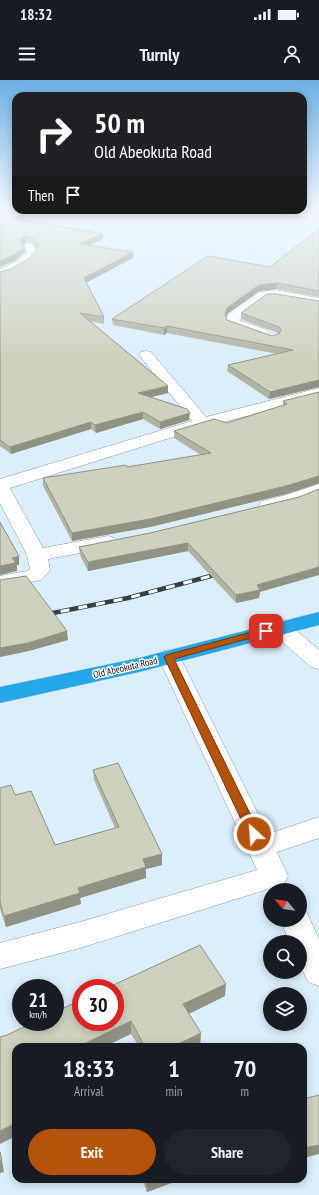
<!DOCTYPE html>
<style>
:root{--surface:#171b24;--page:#20242c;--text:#f1f3f6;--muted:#9ea1a6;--accent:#b45309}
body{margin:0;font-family:"PT Sans Narrow",sans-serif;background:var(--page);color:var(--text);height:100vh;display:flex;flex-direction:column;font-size:15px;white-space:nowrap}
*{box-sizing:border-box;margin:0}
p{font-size:13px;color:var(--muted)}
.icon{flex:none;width:22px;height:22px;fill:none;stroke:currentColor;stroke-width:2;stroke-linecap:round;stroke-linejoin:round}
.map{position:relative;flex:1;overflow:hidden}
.panel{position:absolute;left:12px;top:963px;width:295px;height:140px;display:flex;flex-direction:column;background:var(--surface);border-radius:12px;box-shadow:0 2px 10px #0003}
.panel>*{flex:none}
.hud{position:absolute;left:12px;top:12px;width:295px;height:122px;border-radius:12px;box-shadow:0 2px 10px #0003;background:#202124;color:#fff;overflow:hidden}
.needle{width:26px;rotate:298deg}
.buttons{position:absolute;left:263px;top:803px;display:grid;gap:8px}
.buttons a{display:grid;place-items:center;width:44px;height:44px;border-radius:50%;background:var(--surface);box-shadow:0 2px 10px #0003;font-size:20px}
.speed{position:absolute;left:12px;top:899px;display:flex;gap:8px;font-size:20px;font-weight:700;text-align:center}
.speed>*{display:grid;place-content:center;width:52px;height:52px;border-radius:50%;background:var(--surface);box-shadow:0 2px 10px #0003;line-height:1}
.speed small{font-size:10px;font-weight:400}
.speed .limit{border:6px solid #d22;background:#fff;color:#111}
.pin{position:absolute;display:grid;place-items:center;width:34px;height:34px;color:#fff;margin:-17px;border-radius:8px;box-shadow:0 2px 6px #0006}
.me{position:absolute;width:44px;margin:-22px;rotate:334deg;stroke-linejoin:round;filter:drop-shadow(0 0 3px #0008)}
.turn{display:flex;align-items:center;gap:14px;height:84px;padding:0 16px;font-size:18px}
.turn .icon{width:52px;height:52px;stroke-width:2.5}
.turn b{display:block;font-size:28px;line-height:34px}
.then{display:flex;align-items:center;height:38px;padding:0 16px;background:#0003;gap:8px;font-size:15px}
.eta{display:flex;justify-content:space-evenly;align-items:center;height:68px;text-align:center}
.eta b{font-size:24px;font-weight:600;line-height:28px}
.cta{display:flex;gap:8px;margin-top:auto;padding:8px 16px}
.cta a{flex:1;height:46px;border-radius:24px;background:var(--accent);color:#fff;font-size:16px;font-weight:600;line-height:46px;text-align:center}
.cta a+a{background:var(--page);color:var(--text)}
.status{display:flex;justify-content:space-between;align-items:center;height:28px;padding:0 20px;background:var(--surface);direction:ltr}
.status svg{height:11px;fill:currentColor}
header{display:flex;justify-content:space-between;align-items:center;height:52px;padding:0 16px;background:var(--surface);font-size:18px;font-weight:600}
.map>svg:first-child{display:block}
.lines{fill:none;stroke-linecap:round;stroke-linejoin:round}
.minor-casing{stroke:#8799a5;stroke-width:1}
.highway-casing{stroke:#ced0d1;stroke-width:1}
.minor{fill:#fff;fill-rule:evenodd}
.highway{fill:#24a7e8;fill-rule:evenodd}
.rail-casing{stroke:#363f46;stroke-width:4.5}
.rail{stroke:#fff;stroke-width:3;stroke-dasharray:9;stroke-linecap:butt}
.wall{fill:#b0b4a3}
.shaded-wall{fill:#909284}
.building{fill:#cdd1bd;stroke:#909284}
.route{fill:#b45309;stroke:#753606}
.labels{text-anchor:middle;stroke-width:3;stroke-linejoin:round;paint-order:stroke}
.street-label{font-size:10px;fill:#0c1217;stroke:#fff}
</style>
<div class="status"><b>18:32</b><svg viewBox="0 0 49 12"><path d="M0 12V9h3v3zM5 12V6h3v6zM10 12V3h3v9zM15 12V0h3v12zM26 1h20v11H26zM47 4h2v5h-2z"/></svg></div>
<header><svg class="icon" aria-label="menu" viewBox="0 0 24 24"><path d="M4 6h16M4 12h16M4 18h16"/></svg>Turnly<svg class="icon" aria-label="person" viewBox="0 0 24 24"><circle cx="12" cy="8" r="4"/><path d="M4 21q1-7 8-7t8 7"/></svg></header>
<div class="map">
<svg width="319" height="1115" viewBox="0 0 319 1115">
<rect width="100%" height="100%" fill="#daeefb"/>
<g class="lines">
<!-- minor casing -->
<g class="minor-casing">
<path id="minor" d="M283,130L319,134V140L283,134L281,132Z
M27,163L31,164L38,171C32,184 13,194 0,197V189L15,182L27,173V172L22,166Z
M276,210L319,218V226L276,218H266L239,240L267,250L269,253L267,256L262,257L227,245L226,242L228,234L259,212Z
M146,271L151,272L206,337L319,308V317L208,346L10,408L43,468L108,456L115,458L118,462L115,466L108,468L48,479L50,490L41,500L0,508V496L27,491L30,489L27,475L0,423V399L192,341L139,275L141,272Z
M319,404V415C304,421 277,433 262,429L259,425L262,421L286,415Z
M280,541L288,543L319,570V589L311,587L272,553L269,548L272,543Z
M169,570L177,572L180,577L268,754L319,737V758L277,772L288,796L284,804L80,868L0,889V863L80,842L257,790L158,577L161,572Z
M300,829L306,831L319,859V906L308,902L300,885V862H290L280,840H300Z"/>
</g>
<!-- highway casing -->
<g class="highway-casing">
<path id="highway" d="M319,532V545L139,592L0,623V607L139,578Z"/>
</g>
<!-- minor -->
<use href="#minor" class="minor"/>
<!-- highway -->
<use href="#highway" class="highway"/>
<!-- rail casing -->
<g class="rail-casing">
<path id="rail" d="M43,535L128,518L222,493"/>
</g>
<!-- rail -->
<use href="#rail" class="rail"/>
</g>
<!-- wall -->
<path class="wall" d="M0,128L23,134V140L103,159L88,166L133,172V178L86,202L104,237V244L89,241L168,306V313L151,317L189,340L160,349L143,339L96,353L91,349L11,374L0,366V192L11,189L27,180L36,171L37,169L32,163L26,162L23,164L25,167V172L14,181L0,187Z
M303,128H319V132L287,130H303Z
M319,149V217L276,209L259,211L227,234L226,237L227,240L272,256L279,254L278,253L241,239V233L319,221V307L269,319L227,291L228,285L277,274L167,253L164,255L113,245L112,239L270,187Z
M319,312V403L286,414L150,447L72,461L43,406V398L127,387L201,375L174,358V351L227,343L283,325V321Z
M299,417L260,512L259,518L236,523L188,471L88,491L80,475L79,467L150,453Z
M93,690L162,785L146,789V798L80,818L81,824L6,847L0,829V708L15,715L55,765L115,748L94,700Z
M225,916L189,934L201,953L200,965L196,967H139L131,954L16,967L0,957Z
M142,1099H182L147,1112Z"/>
<!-- shaded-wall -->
<path class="shaded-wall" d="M23,134V140L13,138Z
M103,154V159L79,170V164Z
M26,156V162L21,166L20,160Z
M25,167V172L14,181L0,187V181Z
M133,172V178L84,204V198Z
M277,203L276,209L259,211L227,234L225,242V235L227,228L259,205Z
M167,246V253L164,255V248Z
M319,300V307L269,319L270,312Z
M168,306V313L138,320V313Z
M143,332V339L96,353L95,345Z
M190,333L189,340L160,349V342Z
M91,342V349L11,374L10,367Z
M319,396V403L286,414L150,447L72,461V453Z
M188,463V471L88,491V482Z
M19,476V485H17V491L0,495V486L12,478Z
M319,487V495L260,512L259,518L236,523V515L257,505Z
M67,551L68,560L29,571L0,577V568Z
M162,774V785L146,789V798L80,818L81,824L6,847L4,836L78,808L143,779Z
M226,904L225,916L182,937L183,924Z
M131,941V954L104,967H81L80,966Z
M201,953L200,965L196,967H172Z
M16,1043V1056L0,1064V1051Z
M319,1065V1074L303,1078V1068Z
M2,1080L4,1092L0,1093V1081Z
M156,1099H182L147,1112L146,1102Z"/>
<!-- building -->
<path class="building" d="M0,128H15L16,130H17L23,134L13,138L103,154L79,164L133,172L84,198L104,237L80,233L168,306L138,313L187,329L190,333L160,342L143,332L95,345L91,342L10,367L0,360V192L11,189L27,180L36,171L39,165L32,158L26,156L20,160L25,167L14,175L0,181Z
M319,149V211L277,203L259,205L227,228L225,235L227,240L272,256L279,254L281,250L279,247L241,233L267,214H276L319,221V300L270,312L228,285L293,270L167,246L164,248L112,239L208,176L270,187Z
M319,312V396L286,406L150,439L72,453L43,398L126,385L127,387L211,373L174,351L214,339L227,343L287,324L283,321Z
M319,409V487L257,505L260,510L236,515L188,463L88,482L79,467L150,453L299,417Z
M0,442L19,476L12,478L16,483L0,486Z
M26,496L67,551L28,563L0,568V500Z
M118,683L162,774L143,779L146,787L78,808L80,813L4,836L0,822V708L11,705L15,715L31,711L55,765L119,747L93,690Z
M200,865L226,904L183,924L201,953L172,967H145L131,941L80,966L81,967H16V1043L0,1051V957L7,955L34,942H55V932L81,920V942H115V908H107Z
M319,1015V1065L303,1068V1019Z
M0,1072L2,1080L0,1081Z
M145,1099H156L146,1102Z"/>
<!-- sky -->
<linearGradient id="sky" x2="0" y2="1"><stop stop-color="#6db0e4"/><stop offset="0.45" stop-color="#eef7fd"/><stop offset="1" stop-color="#eef7fd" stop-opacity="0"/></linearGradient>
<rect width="319" height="284" fill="url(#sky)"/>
<!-- route -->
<path class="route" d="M263,549H266L271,551L269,553L174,579L260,754L258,757L254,758L250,757L248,754L164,577L166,575Z"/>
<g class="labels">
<!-- street labels -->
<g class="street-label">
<text transform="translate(125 587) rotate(-13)" y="4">Old Abeokuta Road</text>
</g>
</g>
</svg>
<div class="buttons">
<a><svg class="needle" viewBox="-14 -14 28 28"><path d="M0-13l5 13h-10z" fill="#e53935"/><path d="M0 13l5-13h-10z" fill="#9ea1a6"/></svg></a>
<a><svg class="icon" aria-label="search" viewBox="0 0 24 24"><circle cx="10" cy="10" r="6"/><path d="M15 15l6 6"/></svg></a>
<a><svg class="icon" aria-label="layers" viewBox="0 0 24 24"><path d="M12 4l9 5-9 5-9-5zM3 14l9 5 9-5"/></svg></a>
</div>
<div class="speed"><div>21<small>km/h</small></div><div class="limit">30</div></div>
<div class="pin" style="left:266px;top:551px;background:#d93025"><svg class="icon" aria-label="arrive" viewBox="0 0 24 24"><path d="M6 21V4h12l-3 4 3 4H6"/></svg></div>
<svg class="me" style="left:254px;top:754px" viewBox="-20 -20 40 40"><circle r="17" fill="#b45309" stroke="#fff" stroke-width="3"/><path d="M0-11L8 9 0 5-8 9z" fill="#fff"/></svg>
<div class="hud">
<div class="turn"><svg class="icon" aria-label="right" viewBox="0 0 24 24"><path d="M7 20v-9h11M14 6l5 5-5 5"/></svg><div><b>50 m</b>Old Abeokuta Road</div></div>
<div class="then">Then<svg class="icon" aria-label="arrive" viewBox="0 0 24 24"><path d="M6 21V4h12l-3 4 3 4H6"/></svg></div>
</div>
<section class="panel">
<div class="eta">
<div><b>18:33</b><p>Arrival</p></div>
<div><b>1</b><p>min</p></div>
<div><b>70</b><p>m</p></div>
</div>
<div class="cta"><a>Exit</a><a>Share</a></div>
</section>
</div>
